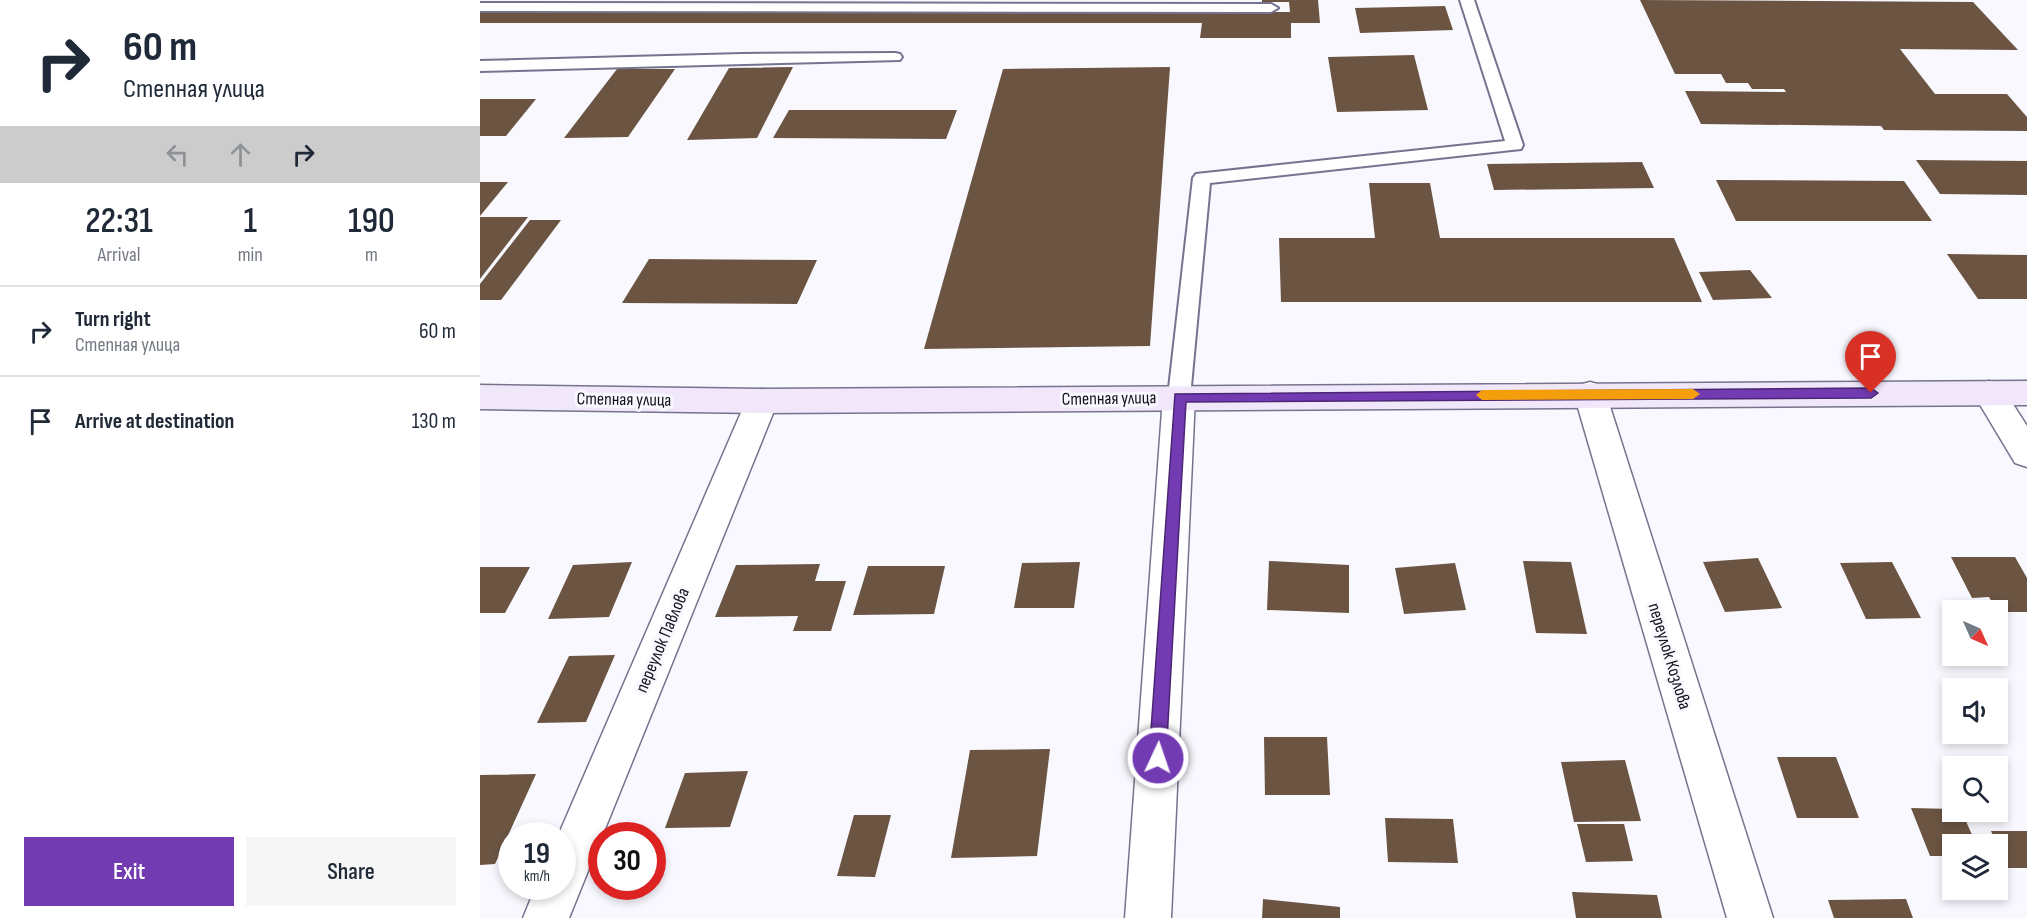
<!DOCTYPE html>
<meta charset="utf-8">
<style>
:root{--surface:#fff;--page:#f6f6f7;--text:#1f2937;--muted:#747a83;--line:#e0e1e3;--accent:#733bb2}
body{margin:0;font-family:"Sofia Sans Condensed",sans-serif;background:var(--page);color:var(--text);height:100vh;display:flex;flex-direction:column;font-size:22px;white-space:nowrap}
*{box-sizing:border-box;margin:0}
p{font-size:20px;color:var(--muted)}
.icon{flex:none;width:33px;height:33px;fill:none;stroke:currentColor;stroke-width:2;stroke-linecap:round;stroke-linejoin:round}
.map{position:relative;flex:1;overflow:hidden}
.details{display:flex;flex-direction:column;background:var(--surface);width:480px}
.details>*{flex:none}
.top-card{background:#fff;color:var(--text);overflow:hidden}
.needle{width:39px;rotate:135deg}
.controls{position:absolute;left:1462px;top:600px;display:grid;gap:12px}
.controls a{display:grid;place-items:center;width:66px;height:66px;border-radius:0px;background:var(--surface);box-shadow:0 3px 9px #0003;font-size:30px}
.speed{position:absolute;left:18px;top:822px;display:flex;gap:12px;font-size:30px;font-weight:700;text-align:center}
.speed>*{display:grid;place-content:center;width:78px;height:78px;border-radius:50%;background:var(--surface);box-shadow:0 3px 9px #0003;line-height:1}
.speed small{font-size:15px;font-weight:400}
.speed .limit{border:9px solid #d22;background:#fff;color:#111}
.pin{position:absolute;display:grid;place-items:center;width:51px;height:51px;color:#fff;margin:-62px -26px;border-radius:50% 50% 50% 0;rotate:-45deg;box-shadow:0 0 6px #0007}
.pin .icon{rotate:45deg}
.me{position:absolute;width:66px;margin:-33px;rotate:3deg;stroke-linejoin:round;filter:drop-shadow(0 0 4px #0008)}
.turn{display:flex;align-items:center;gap:21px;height:126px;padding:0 24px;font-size:27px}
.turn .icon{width:78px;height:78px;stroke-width:2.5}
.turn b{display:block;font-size:42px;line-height:51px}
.lanes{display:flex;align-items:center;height:57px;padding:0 24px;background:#0003;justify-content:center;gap:30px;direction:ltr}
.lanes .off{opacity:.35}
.eta{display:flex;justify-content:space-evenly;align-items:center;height:102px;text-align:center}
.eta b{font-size:36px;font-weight:600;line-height:42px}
.primary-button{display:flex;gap:12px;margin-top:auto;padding:12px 24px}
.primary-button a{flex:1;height:69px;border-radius:0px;background:var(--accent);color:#fff;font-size:24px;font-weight:600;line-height:69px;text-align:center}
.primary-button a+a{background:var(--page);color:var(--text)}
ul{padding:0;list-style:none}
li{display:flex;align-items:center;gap:18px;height:90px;padding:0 24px;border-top:2px solid var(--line)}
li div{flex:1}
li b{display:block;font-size:22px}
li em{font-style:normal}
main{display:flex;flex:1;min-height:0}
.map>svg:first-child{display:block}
.building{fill:#6b5442}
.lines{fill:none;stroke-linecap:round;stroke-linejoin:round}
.lane-casing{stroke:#76738e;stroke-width:4}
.street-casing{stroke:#76738e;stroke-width:3}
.secondary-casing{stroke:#76738e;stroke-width:3}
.lane{fill:#fff;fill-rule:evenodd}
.street{fill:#fff;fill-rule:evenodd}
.secondary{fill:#f1e7fa;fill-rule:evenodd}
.route{fill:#733bb2;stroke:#4b2674;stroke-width:1.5}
.slow{fill:#f59e0b}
.labels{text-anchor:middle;stroke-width:6;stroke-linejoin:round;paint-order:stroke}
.street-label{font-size:18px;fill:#14121c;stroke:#f8f8fe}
</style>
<main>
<section class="details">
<div class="top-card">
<div class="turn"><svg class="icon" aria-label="right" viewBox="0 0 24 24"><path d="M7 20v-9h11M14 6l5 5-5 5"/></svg><div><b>60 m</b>Степная улица</div></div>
<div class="lanes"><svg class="icon off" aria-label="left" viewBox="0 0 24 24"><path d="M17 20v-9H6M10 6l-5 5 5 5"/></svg><svg class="icon off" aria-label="ahead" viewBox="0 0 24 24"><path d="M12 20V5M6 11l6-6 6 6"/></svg><svg class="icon" aria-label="right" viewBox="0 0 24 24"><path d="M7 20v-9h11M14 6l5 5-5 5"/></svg></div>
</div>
<div class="eta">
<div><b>22:31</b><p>Arrival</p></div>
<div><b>1</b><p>min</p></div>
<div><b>190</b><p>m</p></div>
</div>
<ul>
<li><svg class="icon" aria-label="right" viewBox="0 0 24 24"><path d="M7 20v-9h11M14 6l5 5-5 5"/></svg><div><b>Turn right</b><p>Степная улица</p></div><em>60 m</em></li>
<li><svg class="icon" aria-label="arrive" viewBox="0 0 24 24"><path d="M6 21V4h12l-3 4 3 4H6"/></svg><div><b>Arrive at destination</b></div><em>130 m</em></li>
</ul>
<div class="primary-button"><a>Exit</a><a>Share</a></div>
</section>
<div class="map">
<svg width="1547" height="918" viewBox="0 0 1547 918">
<rect width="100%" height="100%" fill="#f8f8fe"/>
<!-- building -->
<path class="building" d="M782,0H838L840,23H811V38H720L722,23H0V11L810,12L809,2H782Z
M1160,0L1493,2L1538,50L1420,49L1455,94H1527L1547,117V131L1404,130L1401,126L1221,124L1205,91L1306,92L1304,89H1272L1268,83H1246L1241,74H1195Z
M965,6L973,30L880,33L875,8Z
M934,55L948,110L857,112L848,57Z
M313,67L277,138L207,140L249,68Z
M690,67L670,346L444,349L523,69Z
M137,69H195L148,137L84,138Z
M0,99H56L26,136H0Z
M309,110H477L466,139L293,138Z
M1436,160L1547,161V195L1460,194Z
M1162,162L1174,188L1014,190L1007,164Z
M1236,180L1424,181L1452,221H1256Z
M0,182H28L0,216Z
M889,183H950L960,238H1194L1222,302H801L799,238H895Z
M0,217H48L0,279Z
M50,220H81L21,300H0V284Z
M1467,254L1547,255V299H1498Z
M169,259L337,260L317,304L142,303Z
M1270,270L1292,298L1233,300L1219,272Z
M1471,557H1535L1547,578V612H1518L1509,597L1492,598Z
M1278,558L1302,608L1245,612L1223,562Z
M789,561L869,565V613L787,610Z
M1043,561L1091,562L1107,634L1056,633Z
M152,562L129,617L68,619L93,565Z
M600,562L594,608H534L542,563Z
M1412,562L1441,618L1386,619L1360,563Z
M975,563L986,610L924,614L915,568Z
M340,564L335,581H366L351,631H313L318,616L235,617L256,565Z
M388,566H465L454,614L373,615Z
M0,567H50L25,613H0Z
M135,655L106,722L57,723L89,656Z
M784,737H847L850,795H785Z
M570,749L557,856L471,858L490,750Z
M1297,757H1356L1379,818H1317Z
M1145,760L1161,821L1094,822L1081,762Z
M268,771L250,827L185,828L205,773Z
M56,774L15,864L0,865V775Z
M1431,808L1473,809V812H1482L1496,844H1473V856H1450Z
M374,815H411L395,877L357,876Z
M905,818L973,819L978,863L908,862Z
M1097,824H1144L1153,861L1106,862Z
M1511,831H1547V868H1528Z
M1092,892L1177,895L1182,918H1096Z
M783,899L860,907V918H782Z
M1426,899L1433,918H1354L1348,900Z"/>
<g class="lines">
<!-- lane casing -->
<g class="lane-casing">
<path id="lane" d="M980,0H994L1043,145L1041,149L730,183L710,397L707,403L699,405L691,403L688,397L713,178L716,174L1025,141Z
M0,3L791,4L798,8L791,12L0,11Z
M415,53L420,54L422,57L420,60L0,71V61L262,54Z"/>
</g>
<!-- street casing -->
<g class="street-casing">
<path id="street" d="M1509,381L1520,384L1547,426V467L1535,463L1493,393L1498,384Z
M1110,382L1121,385L1126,394L1293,918H1247L1094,394L1099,385Z
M699,385L710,388L715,397L691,918H645L683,397L688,388Z
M282,389L293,392L298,401L89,918H43L56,886H82V836H78L266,401L271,392Z"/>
</g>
<!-- secondary casing -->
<g class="secondary-casing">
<path id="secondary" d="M1547,381V405L282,413L0,409V385L282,389Z"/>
</g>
<!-- lane -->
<use href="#lane" class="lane"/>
<!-- street -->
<use href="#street" class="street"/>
<!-- secondary -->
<use href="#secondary" class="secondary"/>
</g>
<!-- route -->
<path class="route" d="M1391,388L1398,393L1391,398L706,402L686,758L684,764L678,766L672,764L669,758L695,394Z"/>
<!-- slow -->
<path class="slow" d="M1213,389L1220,394L1213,399L1002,400L996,395L1002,390Z"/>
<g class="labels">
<!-- street labels -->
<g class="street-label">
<text transform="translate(629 398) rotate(-1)" y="6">Степная улица</text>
<text transform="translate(144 399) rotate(1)" y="6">Степная улица</text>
<text transform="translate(182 640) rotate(-67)" y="6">переулок Павлова</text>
<text transform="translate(1190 656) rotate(73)" y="6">переулок Козлова</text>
</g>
</g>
</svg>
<div class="controls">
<a><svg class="needle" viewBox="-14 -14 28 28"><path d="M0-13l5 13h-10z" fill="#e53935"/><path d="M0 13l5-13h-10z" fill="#747a83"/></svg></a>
<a><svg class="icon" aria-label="sound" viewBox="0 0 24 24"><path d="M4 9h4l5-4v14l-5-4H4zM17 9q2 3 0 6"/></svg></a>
<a><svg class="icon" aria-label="search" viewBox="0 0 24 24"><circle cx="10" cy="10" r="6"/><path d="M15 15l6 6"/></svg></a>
<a><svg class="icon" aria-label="layers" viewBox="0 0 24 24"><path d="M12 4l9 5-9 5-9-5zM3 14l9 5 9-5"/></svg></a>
</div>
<div class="speed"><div>19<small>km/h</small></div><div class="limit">30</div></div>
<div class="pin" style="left:1391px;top:393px;background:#d93025"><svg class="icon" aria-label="arrive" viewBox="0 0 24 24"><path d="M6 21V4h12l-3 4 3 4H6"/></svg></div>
<svg class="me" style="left:678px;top:758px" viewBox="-20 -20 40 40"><circle r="17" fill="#733bb2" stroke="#fff" stroke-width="3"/><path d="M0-11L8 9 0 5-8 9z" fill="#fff"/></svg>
</div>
</main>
